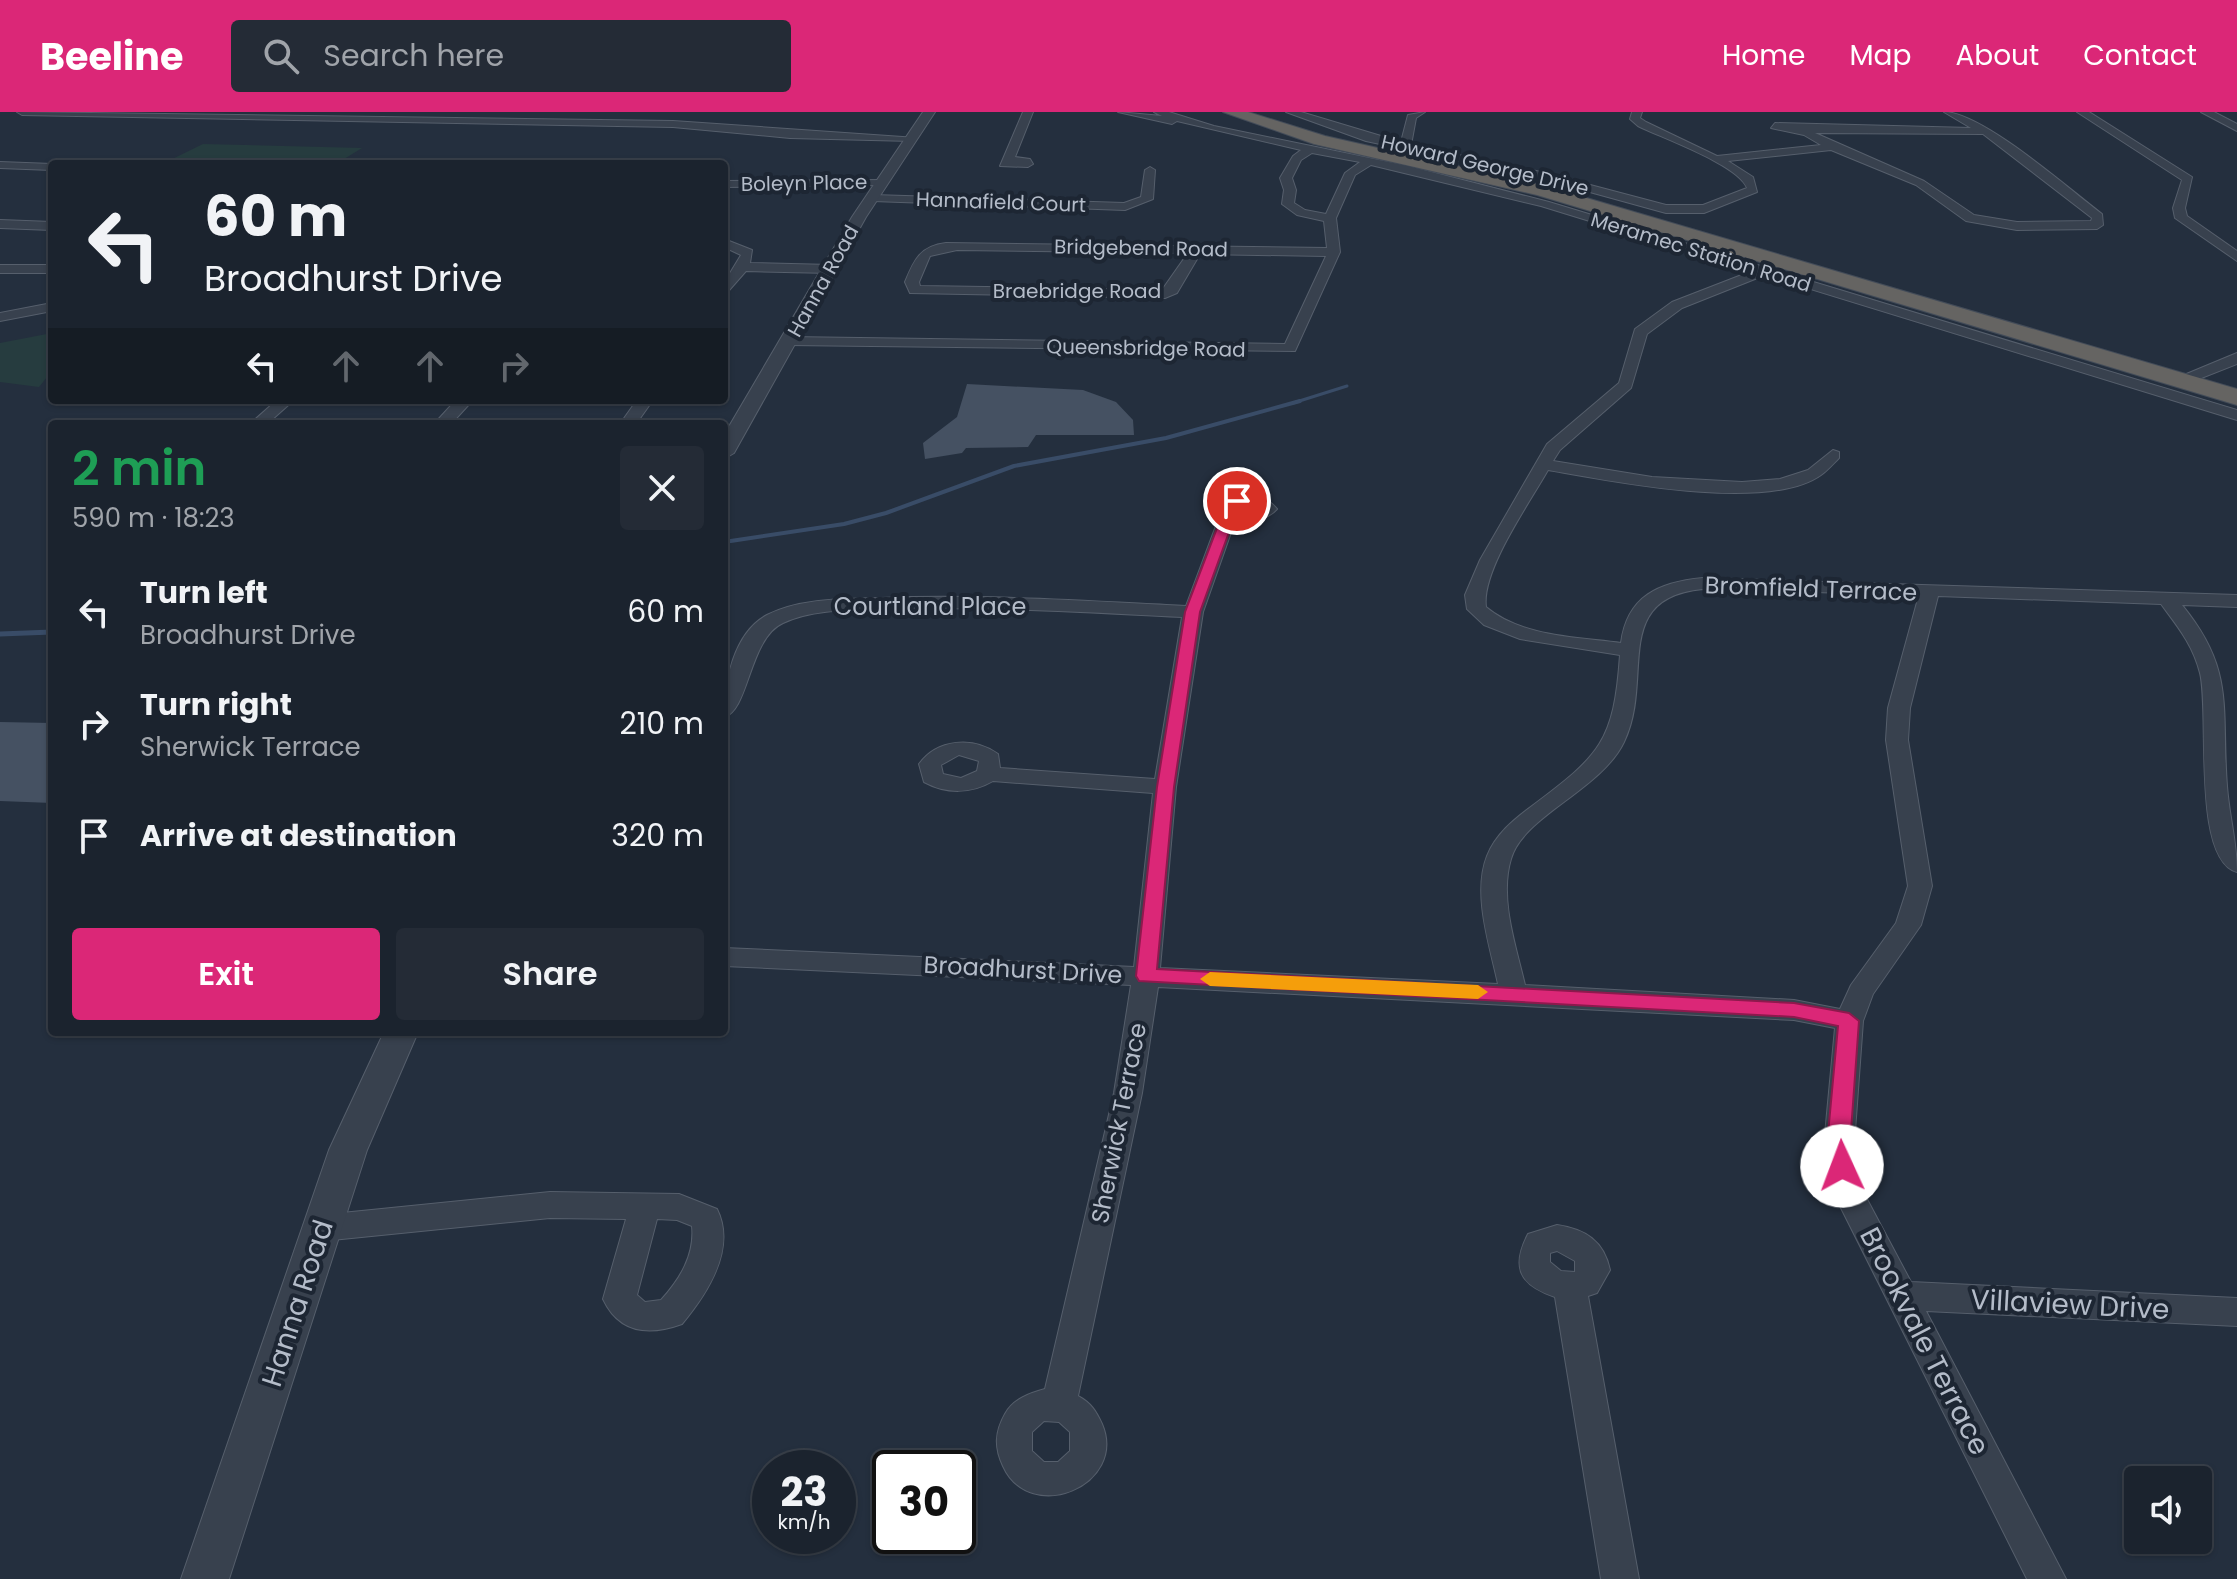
<!DOCTYPE html>
<meta charset="utf-8">
<style>
:root{--surface:#1b232e;--page:#242b36;--text:#f1f3f6;--muted:#a0a4aa;--line:#39404a;--accent:#db2777}
body{margin:0;font-family:Poppins,sans-serif;background:var(--page);color:var(--text);height:100vh;display:flex;flex-direction:column;font-size:30px;white-space:nowrap}
*{box-sizing:border-box;margin:0}
p{font-size:26px;color:var(--muted)}
.icon{flex:none;width:44px;height:44px;fill:none;stroke:currentColor;stroke-width:2;stroke-linecap:round;stroke-linejoin:round}
.map{position:relative;flex:1;overflow:hidden}
.panel{position:absolute;left:48px;top:308px;width:680px;height:616px;display:flex;flex-direction:column;background:var(--surface);border-radius:8px;box-shadow:0 2px 6px #0004,0 0 0 2px var(--line)}
.panel>*{flex:none}
.hud{position:absolute;left:48px;top:48px;width:680px;height:244px;border-radius:8px;box-shadow:0 2px 6px #0004,0 0 0 2px var(--line);background:#1b232e;color:var(--text);overflow:hidden}
.tools{position:absolute;left:2124px;top:1354px;display:grid;gap:16px}
.tools a{display:grid;place-items:center;width:88px;height:88px;border-radius:8px;background:var(--surface);box-shadow:0 2px 6px #0004,0 0 0 2px var(--line);font-size:40px}
.speed{position:absolute;left:752px;top:1338px;display:flex;gap:16px;font-size:40px;font-weight:700;text-align:center}
.speed>*{display:grid;place-content:center;width:104px;height:104px;border-radius:50%;background:var(--surface);box-shadow:0 2px 6px #0004,0 0 0 2px var(--line);line-height:1}
.speed small{font-size:20px;font-weight:400}
.speed .limit{border:4px solid #111;border-radius:12px;background:#fff;color:#111}
.pin{position:absolute;display:grid;place-items:center;width:68px;height:68px;color:#fff;margin:-34px;border:4px solid #fff;border-radius:50%;box-shadow:0 2px 8px #0007}
.me{position:absolute;width:88px;margin:-44px;rotate:358deg;stroke-linejoin:round;filter:drop-shadow(0 0 6px #0008)}
.turn{display:flex;align-items:center;gap:28px;height:168px;padding:0 24px;font-size:36px}
.turn .icon{width:104px;height:104px;stroke-width:2.5}
.turn b{display:block;font-size:56px;line-height:68px}
.lanes{display:flex;align-items:center;height:76px;padding:0 24px;background:#0003;justify-content:center;gap:40px;direction:ltr}
.lanes .off{opacity:.35}
.round{display:grid;place-items:center;flex:none;width:84px;height:84px;border-radius:8px;background:var(--page)}
.overview{display:flex;align-items:center;justify-content:space-between;height:136px;padding:0 24px}
h1{font-size:48px;font-weight:600;line-height:60px;color:#1e9e55}
.button{display:flex;gap:16px;margin-top:auto;padding:16px 24px}
.button a{flex:1;height:92px;border-radius:8px;background:var(--accent);color:#fff;font-size:32px;font-weight:600;line-height:92px;text-align:center}
.button a+a{background:var(--page);color:var(--text)}
ul{padding:0;list-style:none}
li{display:flex;align-items:center;gap:24px;height:112px;padding:0 24px}
li div{flex:1}
li b{display:block;font-size:30px}
li em{font-style:normal}
header{display:flex;align-items:center;gap:48px;box-sizing:border-box;height:112px;padding:0 40px;background:var(--accent);color:#fff}
header strong{font-size:38px}
nav{display:flex;gap:44px;margin-inline-start:auto;font-size:28px}
.search{width:560px;height:72px;background:var(--page);display:flex;align-items:center;gap:20px;box-sizing:border-box;padding:0 28px;border-radius:8px;color:var(--muted);font-size:30px}
.map>svg:first-child{display:block}
.green{fill:#263c3f}
.lines{fill:none;stroke-linecap:round;stroke-linejoin:round}
.stream-far2{stroke:#394c67;stroke-width:3}
.stream-far1{stroke:#394c67;stroke-width:4}
.stream{stroke:#394c67;stroke-width:5}
.building{fill:#455162}
.minor-casing{stroke:#565f6c;stroke-width:2}
.tertiary-casing{stroke:#565f6c;stroke-width:2}
.trunk-casing{stroke:#434c59;stroke-width:2}
.minor{fill:#38414e;fill-rule:evenodd}
.tertiary{fill:#38414e;fill-rule:evenodd}
.trunk{fill:#656462;fill-rule:evenodd}
.route{fill:#db2777;stroke:#8e194d;stroke-width:2}
.slow{fill:#f59e0b}
.labels{text-anchor:middle;stroke-width:8;stroke-linejoin:round;paint-order:stroke}
.far-street-label{font-size:20px;fill:#b4bcc9;stroke:#1d2633}
.street-label{font-size:24px;fill:#b4bcc9;stroke:#1d2633}
.near-street-label{font-size:28px;fill:#b4bcc9;stroke:#1d2633}
</style>
<header>
<strong>Beeline</strong>
<div class="search"><svg class="icon" aria-label="search" viewBox="0 0 24 24"><circle cx="10" cy="10" r="6"/><path d="M15 15l6 6"/></svg>Search here</div>
<nav><a>Home</a><a>Map</a><a>About</a><a>Contact</a></nav>
</header>
<div class="map">
<svg width="2237" height="1467" viewBox="0 0 2237 1467">
<rect width="100%" height="100%" fill="#242f3e"/>
<!-- green -->
<path class="green" d="M203,32L362,36L336,52H162Z
M52,221V259L39,275L0,270V231Z"/>
<g class="lines">
<!-- stream-far2 -->
<path class="stream-far2" d="M1293,291L1347,274"/>
<!-- stream-far1 -->
<path class="stream-far1" d="M724,430L844,412L886,401L1014,354L1166,326L1300,289"/>
<!-- stream -->
<path class="stream" d="M0,522L52,520"/>
</g>
<!-- building -->
<path class="building" d="M967,272L1083,278L1116,290L1133,308L1134,323H1036L1028,335L966,336L962,341L925,347L923,331L957,305Z
M0,610L52,611V691L0,689Z"/>
<g class="lines">
<!-- minor casing -->
<g class="minor-casing">
<path id="minor" d="M17,0L673,9L917,26L912,29L790,26L673,15L22,3Z
M1023,0H1033L1015,45L1030,47L1033,52L1028,55L1000,54Z
M1118,0L1162,4L1154,0H1169L1214,14L1408,54L1549,90L2237,298V308L1765,163L1682,196L1647,222L1631,276L1560,338L1553,349L1652,365L1742,370L1780,367L1808,358L1833,338L1839,340V346C1833,352 1827,359 1821,363C1768,401 1611,369 1548,358C1530,390 1481,459 1486,495C1522,525 1577,525 1621,531C1627,484 1659,470 1703,466L2237,483V495L2182,493C2236,559 2221,596 2227,674C2229,703 2237,730 2237,760C2191,747 2210,600 2200,561C2193,533 2178,515 2161,492L1938,484L1910,596L1908,628L1932,774L1921,813L1873,882L1863,909L1854,1033L1860,1074L1911,1170L2237,1186V1214L1926,1199L2066,1467H2027L1830,1074L1824,1033L1835,916L1794,908L1158,875L1142,981L1078,1284C1091,1291 1096,1299 1102,1312C1128,1373 1030,1414 1003,1354C994,1335 995,1320 1005,1302C1013,1287 1030,1281 1045,1277L1114,981L1131,873L724,854V836L1134,855L1153,681L993,669C971,682 946,682 924,670L919,652C937,627 973,624 998,642L1000,656L1155,667L1182,505C1083,500 984,494 885,497C852,498 813,497 783,511C749,526 749,599 724,605C724,572 733,521 767,503C800,486 845,487 881,486C982,482 1084,489 1186,494L1217,411L1225,401V389C1244,381 1263,380 1277,397C1267,408 1253,410 1240,406L1234,412L1203,500L1176,675L1160,856L1498,872C1490,834 1472,782 1487,744C1495,723 1514,707 1532,694C1600,643 1614,630 1620,543L1520,527L1484,513L1467,497L1465,483L1480,448L1547,332L1619,271L1635,217L1672,190L1752,159L1541,94L1371,53L1355,63L1336,106L1340,140L1295,239L789,233L782,229L789,225L1285,232L1326,144L1200,142L1177,181L1165,186L910,181L905,170C914,148 920,134 946,131L1327,136L1324,109L1297,103L1282,92L1284,78L1280,66L1293,44L1301,38L1177,9L1172,12ZM1312,41L1360,50L1345,61L1326,102L1305,98L1294,91L1296,78L1292,66L1301,48ZM957,138L1188,141L1162,178L920,174L919,170L930,144ZM1245,393L1256,395L1257,396H1240ZM1703,477L1919,483L1888,596L1886,628L1908,774L1896,811L1851,873L1840,897L1794,888L1525,873C1516,834 1499,786 1511,747C1523,704 1601,678 1624,630C1655,567 1609,486 1703,477ZM959,643L979,649L977,659L961,666L943,662L941,653ZM1044,1309L1059,1310L1070,1320V1339L1058,1350H1044L1032,1339V1320Z
M1286,0H1301L1401,30L1408,3L1425,0L1416,6L1411,33L1541,60L1666,93H1703L1747,76C1739,53 1662,26 1638,14L1630,7L1632,0H1642L1640,6L1646,10L1717,44L1821,33L1804,23L1771,16L1775,11L1971,16L1944,0C1982,0 2069,77 2102,102L2103,113L2097,117L2017,118L1966,109L1916,73L1831,38L1728,49L1753,65L1757,80L1704,101H1666L1539,66L1366,29ZM1815,21L1983,22L2092,106L2091,109L2017,110L1974,103L1924,69Z
M2077,0H2089L2192,65L2185,96L2187,104L2237,139V149L2175,106L2173,96L2182,68Z
M2201,0H2214L2237,12V19Z
M0,50L52,52H53L52,58L0,56Z
M1150,55L1155,58L1153,87L1125,98L873,89L867,86L873,83L1124,91L1141,85L1145,58Z
M887,68L883,73L724,75V69Z
M0,108L52,110V118L0,116Z
M724,127L752,138L750,151L831,153L837,157L831,161L746,159L724,184V171L741,143L724,135Z
M0,153H52V161H0Z
M52,191V199L0,209V201Z
M277,288H294L267,312H250Z
M456,288H473L451,312H434Z
M637,288H653L636,312H620Z
M550,1080L679,1082L717,1097C737,1137 707,1182 682,1212C649,1224 619,1221 603,1187L626,1107L550,1106L322,1129L311,1125L306,1116L311,1107L322,1103ZM657,1107L677,1108L692,1114C695,1143 680,1167 661,1188L645,1190L637,1183Z
M1557,1113C1585,1117 1604,1129 1610,1158L1597,1181L1588,1184L1639,1467H1601L1555,1185C1519,1173 1511,1155 1528,1122ZM1557,1139L1575,1149V1160L1561,1159L1550,1150V1141Z"/>
</g>
<!-- tertiary casing -->
<g class="tertiary-casing">
<path id="tertiary" d="M923,0H935L866,105L734,341L724,347V323L852,105Z
M2237,241V252L2181,274L2172,268Z
M384,920H418L367,1038L229,1467H181L329,1038Z"/>
</g>
<!-- trunk casing -->
<g class="trunk-casing">
<path id="trunk" d="M1223,0H1248L1325,24L1549,75L2237,277V293L1537,83L1314,32Z"/>
</g>
<!-- minor -->
<use href="#minor" class="minor"/>
<!-- tertiary -->
<use href="#tertiary" class="tertiary"/>
<!-- trunk -->
<use href="#trunk" class="trunk"/>
</g>
<!-- route -->
<path class="route" d="M1237,385L1244,389L1238,394L1242,401L1232,412L1200,500L1174,675L1157,857L1794,891L1849,901L1859,909L1850,1033L1853,1054L1850,1060H1834L1827,1033L1838,914L1794,905L1139,869L1136,864L1157,675L1185,500L1219,411L1228,401L1224,393Z"/>
<!-- slow -->
<path class="slow" d="M1210,860L1478,873L1488,880L1478,887L1210,874L1200,867Z"/>
<g class="labels">
<!-- far-street labels -->
<g class="far-street-label">
<text transform="translate(1485 53) rotate(13)" y="7">Howard George Drive</text>
<text transform="translate(804 71) rotate(-1)" y="7">Boleyn Place</text>
<text transform="translate(1001 90) rotate(2)" y="7">Hannafield Court</text>
<text transform="translate(1141 136) rotate(1)" y="7">Bridgebend Road</text>
<text transform="translate(1701 140) rotate(17)" y="7">Meramec Station Road</text>
<text transform="translate(823 169) rotate(-61)" y="7">Hanna Road</text>
<text x="1077" y="186">Braebridge Road</text>
<text transform="translate(1146 236) rotate(1)" y="7">Queensbridge Road</text>
</g>
<!-- street labels -->
<g class="street-label">
<text transform="translate(1811 477) rotate(2)" y="8">Bromfield Terrace</text>
<text x="930" y="503">Courtland Place</text>
<text transform="translate(1023 858) rotate(3)" y="8">Broadhurst Drive</text>
<text transform="translate(1119 1011) rotate(-79)" y="8">Sherwick Terrace</text>
</g>
<!-- near-street labels -->
<g class="near-street-label">
<text transform="translate(297 1191) rotate(-72)" y="10">Hanna Road</text>
<text transform="translate(2070 1192) rotate(3)" y="10">Villaview Drive</text>
<text transform="translate(1925 1229) rotate(63)" y="10">Brookvale Terrace</text>
</g>
</g>
</svg>
<div class="tools">
<a><svg class="icon" aria-label="sound" viewBox="0 0 24 24"><path d="M4 9h4l5-4v14l-5-4H4zM17 9q2 3 0 6"/></svg></a>
</div>
<div class="speed"><div>23<small>km/h</small></div><div class="limit">30</div></div>
<div class="pin" style="left:1237px;top:389px;background:#d93025"><svg class="icon" aria-label="arrive" viewBox="0 0 24 24"><path d="M6 21V4h12l-3 4 3 4H6"/></svg></div>
<svg class="me" style="left:1842px;top:1054px" viewBox="-20 -20 40 40"><circle r="19" fill="#fff"/><path d="M0-13L10 11 0 6-10 11z" fill="#db2777"/></svg>
<div class="hud">
<div class="turn"><svg class="icon" aria-label="left" viewBox="0 0 24 24"><path d="M17 20v-9H6M10 6l-5 5 5 5"/></svg><div><b>60 m</b>Broadhurst Drive</div></div>
<div class="lanes"><svg class="icon" aria-label="left" viewBox="0 0 24 24"><path d="M17 20v-9H6M10 6l-5 5 5 5"/></svg><svg class="icon off" aria-label="ahead" viewBox="0 0 24 24"><path d="M12 20V5M6 11l6-6 6 6"/></svg><svg class="icon off" aria-label="ahead" viewBox="0 0 24 24"><path d="M12 20V5M6 11l6-6 6 6"/></svg><svg class="icon off" aria-label="right" viewBox="0 0 24 24"><path d="M7 20v-9h11M14 6l5 5-5 5"/></svg></div>
</div>
<section class="panel">
<div class="overview"><div><h1>2 min</h1><p>590 m · 18:23</p></div><a class="round"><svg class="icon" aria-label="close" viewBox="0 0 24 24"><path d="M6 6l12 12M18 6L6 18"/></svg></a></div>
<ul>
<li><svg class="icon" aria-label="left" viewBox="0 0 24 24"><path d="M17 20v-9H6M10 6l-5 5 5 5"/></svg><div><b>Turn left</b><p>Broadhurst Drive</p></div><em>60 m</em></li>
<li><svg class="icon" aria-label="right" viewBox="0 0 24 24"><path d="M7 20v-9h11M14 6l5 5-5 5"/></svg><div><b>Turn right</b><p>Sherwick Terrace</p></div><em>210 m</em></li>
<li><svg class="icon" aria-label="arrive" viewBox="0 0 24 24"><path d="M6 21V4h12l-3 4 3 4H6"/></svg><div><b>Arrive at destination</b></div><em>320 m</em></li>
</ul>
<div class="button"><a>Exit</a><a>Share</a></div>
</section>
</div>
